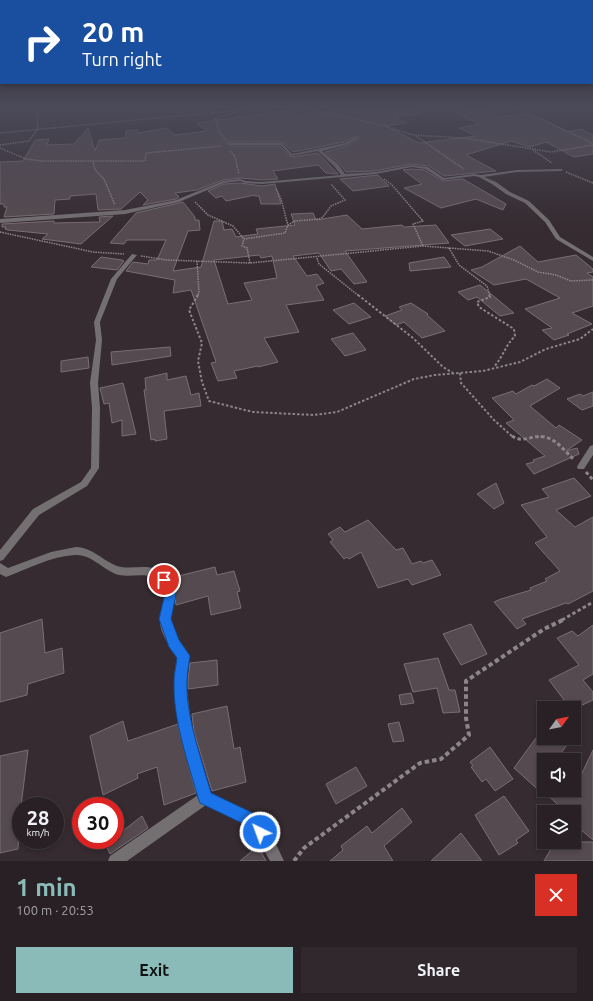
<!DOCTYPE html>
<meta charset="utf-8">
<style>
:root{--surface:#282024;--page:#30282c;--text:#f1f3f6;--muted:#a5a3a6;--line:#443e41;--accent:#8bbbb9}
body{margin:0;font-family:Ubuntu,sans-serif;background:var(--page);color:var(--text);height:100vh;display:flex;flex-direction:column;font-size:15px;white-space:nowrap}
*{box-sizing:border-box;margin:0}
p{font-size:13px;color:var(--muted)}
.icon{flex:none;width:22px;height:22px;fill:none;stroke:currentColor;stroke-width:2;stroke-linecap:round;stroke-linejoin:round}
.map{position:relative;height:861px;overflow:hidden}
.drawer{display:flex;flex-direction:column;background:var(--surface);flex:1}
.drawer>*{flex:none}
.banner{position:absolute;left:0px;top:0px;width:593px;height:84px;box-shadow:0 2px 6px #0003,0 0 0 1px var(--line);background:#1a4fa0;color:#fff;overflow:hidden}
.needle{width:26px;rotate:57deg}
.fabs{position:absolute;left:537px;top:701px;display:grid;gap:8px}
.fabs a{display:grid;place-items:center;width:44px;height:44px;border-radius:0px;background:var(--surface);box-shadow:0 2px 6px #0003,0 0 0 1px var(--line);font-size:20px}
.speed{position:absolute;left:12px;top:797px;display:flex;gap:8px;font-size:20px;font-weight:700;text-align:center}
.speed>*{display:grid;place-content:center;width:52px;height:52px;border-radius:50%;background:var(--surface);box-shadow:0 2px 6px #0003,0 0 0 1px var(--line);line-height:1}
.speed small{font-size:10px;font-weight:400}
.speed .limit{border:6px solid #d22;background:#fff;color:#111}
.pin{position:absolute;display:grid;place-items:center;width:34px;height:34px;color:#fff;margin:-17px;border:2px solid #fff;border-radius:50%;box-shadow:0 1px 4px #0007}
.me{position:absolute;width:44px;margin:-22px;rotate:318deg;stroke-linejoin:round;filter:drop-shadow(0 0 3px #0008)}
.turn{display:flex;align-items:center;gap:14px;height:84px;padding:0 16px;font-size:18px}
.turn .icon{width:52px;height:52px;stroke-width:2.5}
.turn b{display:block;font-size:28px;line-height:34px}
.round{display:grid;place-items:center;flex:none;width:42px;height:42px;border-radius:0px;background:var(--page)}
.headline{display:flex;align-items:center;justify-content:space-between;height:68px;padding:0 16px}
h1{font-size:24px;font-weight:700;line-height:30px;color:var(--accent)}
.primary-button{display:flex;gap:8px;margin-top:auto;padding:8px 16px}
.primary-button a{flex:1;height:46px;border-radius:0px;background:var(--accent);color:#111;font-size:16px;font-weight:700;line-height:46px;text-align:center}
.primary-button a+a{background:var(--page);color:var(--text)}
.map>svg:first-child{display:block}
.building{fill:#554a4f;stroke:#7a6e74;fill-rule:evenodd}
.lines{fill:none;stroke-linecap:round;stroke-linejoin:round}
.path-far3{stroke:#8e8589;stroke-width:1.5;stroke-dasharray:1.5 1;stroke-linecap:butt}
.path-far2{stroke:#8e8589;stroke-width:2;stroke-dasharray:2.5 2;stroke-linecap:butt}
.path-far1{stroke:#8e8589;stroke-width:3;stroke-dasharray:3.5 2.5;stroke-linecap:butt}
.path{stroke:#8e8589;stroke-width:4;stroke-dasharray:4.5 3;stroke-linecap:butt}
.street{fill:#746f71;fill-rule:evenodd}
.route{fill:#1a73e8;stroke:#114b97}
</style>
<div class="map">
<svg width="593" height="861" viewBox="0 0 593 861">
<rect width="100%" height="100%" fill="#352b30"/>
<!-- building -->
<path class="building" d="M339,107H420V113L394,117L407,123L386,126L419,143L476,136L459,128L479,124L455,113L480,108L499,117L526,114L537,119L541,118L567,132L581,129L593,135V154L574,157L546,142L530,147L511,141L466,155L496,171L444,176L429,166L412,164L374,171L346,172L339,163L325,152L348,146L359,138L355,136L344,142L293,152L282,142H230L227,143L230,146H280L291,157L318,153L338,174L326,173L318,165L273,171L278,179L262,180L240,178L223,180L197,190L175,193L179,197L176,199L143,205L148,200L140,192L121,209L98,210L96,194L70,196V199L55,200L54,214L4,217L7,207H4V204H0V162L23,161L35,140L49,139L47,145L74,144L88,128L95,151L99,140L125,138L126,131L138,130V133L167,128L175,135L206,131L197,123L283,111H288L301,116L313,112L318,114Z
M412,169L424,170L443,181L463,179L506,204L503,210L476,199L441,208L404,188L422,184L403,170Z
M378,175L389,186L353,191L340,179Z
M240,183L262,186L275,184L281,204H261L259,196H255V195L226,201L222,196L216,198L208,191L224,184Z
M183,202L195,217V220H199L200,230L188,231L173,271L201,267L214,221H222L224,230L232,229L236,237L258,234L256,229L295,225L291,214L313,213L316,220L347,215L362,229L402,225L404,227L436,225L449,243L345,251L367,282L354,284L341,269L331,271L319,253L293,256L307,276L317,274L324,283L316,286L324,300L286,305L299,332L264,338L278,362L258,367V366L234,371L237,378L218,381L211,363L216,362L191,290L173,293L175,280L126,271L133,262L148,264L149,260H157L166,240H127L124,244L110,243L136,213ZM259,255L261,258L272,256L277,278L244,283L252,300L228,304L214,260Z
M113,216L81,244L42,239L48,234L8,230L5,229L6,227H2V224L54,221V223L100,222L99,217Z
M490,229L503,239L465,246L451,235Z
M520,246L538,262L576,255L593,269V272L587,273L593,277V306L572,313L592,324L567,334L569,335L554,340L542,330L552,328L525,309L560,298L526,279L494,285L471,270L482,267Z
M101,257L122,260L124,261L117,270L91,267Z
M444,257L451,267L410,271L409,263Z
M480,285L514,313L500,316L477,297L468,300L458,292Z
M354,303L371,317L349,324L333,310Z
M411,303L428,314L427,315L445,331L422,338L404,322L396,325L385,316L402,310L399,307Z
M353,333L366,350L345,356L331,339Z
M170,347L171,356L112,365L111,352Z
M88,357L89,368L61,372V361Z
M167,373V380L186,376L191,395L199,393L201,406L164,411L167,439L155,441V439L151,440L144,390H146L145,378Z
M547,379L560,388L530,406L556,428L559,425L582,440L566,451L577,448L579,454L534,474L526,464L534,462L533,460L545,456L506,423L514,420L492,398L513,391L516,394L532,385L534,386Z
M123,383L136,434L122,436V420L112,423L109,403L104,404L100,388Z
M593,392V406L582,410L567,399L580,394L583,396Z
M574,478L591,496L556,510L575,527L593,517V591L568,604L566,603L522,619L526,624L517,629L494,602L501,599L531,590L530,588L547,581L545,579L560,571L535,543L547,537L521,505L549,497L542,489Z
M496,483L504,503L494,509L477,494Z
M368,520L396,550L403,548L412,564L421,561L423,563L432,560L441,575L412,585L408,579L378,588L361,552L349,559L347,557L344,559L330,542L333,540L328,534L340,527L345,532Z
M215,567L217,575L234,571L240,591L237,592L241,608L211,615L208,596L176,605L174,588L170,578Z
M42,619L45,653L62,648L64,673L28,684L27,695L0,702V633Z
M471,624L487,654L461,665L443,634Z
M593,625V674L583,680L593,692V700L574,709L570,708L549,680L579,665L557,638L572,631L578,636Z
M438,658L449,690H455L460,712L443,713L437,688L413,692L404,664Z
M217,660L218,685L188,689V681L190,663Z
M411,693L414,703L401,705L399,695Z
M227,706L234,749L240,747L246,782L212,791L194,732L192,714Z
M123,721L128,741L178,724L196,793L164,805L157,767L137,774L138,778L103,795L90,736Z
M399,722L404,741L393,742L388,724Z
M536,738H572L556,760H544V790H574L593,750V840L580,829L582,826L574,819V812H566L544,792V795L514,768Z
M490,747L513,779L495,791L486,779L482,782L471,767L473,766L470,762Z
M28,750L21,806L18,849L0,853V756Z
M356,767L367,786L336,804L326,784Z
M504,796L529,831L516,840L518,843L499,855L475,815Z
M402,808L412,822L384,846L393,861H330L343,850L341,846L367,826L372,833Z
M142,816L148,828L110,854L105,843L110,840H115V837Z
M461,833L482,861H431Z
M555,842H593V861H544Z
M258,846L266,861H240Z"/>
<g class="lines">
<!-- path-far3 -->
<path class="path-far3" d="M299,107L385,126L413,135L464,138L551,152L593,145
M516,107L590,142L592,145
M0,133L241,110
M416,136L464,169
M226,140L220,133L215,119L251,107
M0,145L29,141L38,129L37,113L40,107
M0,148L26,159L42,161H145L146,153L222,146
M533,150L552,163
M230,151L235,157L239,174
M93,161L95,170L104,179L115,205
M566,172L593,183
M384,179L392,185L423,221L413,224L423,246
M276,189C283,200 284,213 288,225
M195,202L208,215L233,226L244,239
M0,232L93,252L124,254
M449,248L459,265L487,286L490,296
M141,256L167,260L250,263L423,246L488,251L514,260L538,272L556,275L571,281L593,280
M317,258L319,264L359,296
M197,261L199,293L197,296
M250,263L247,248L242,246L244,239L285,233L288,225L295,221L319,219L323,217L331,206L345,200L331,184"/>
<!-- path-far2 -->
<path class="path-far2" d="M198,295L189,310L202,343L198,361L202,382L209,401L253,412L314,415L337,412L414,379L435,375L483,371L520,362L546,349L580,339L593,329
M358,295L413,338L443,367L453,373
M489,295L490,297L477,302L479,307L514,329L515,336C505,346 504,355 494,367
M460,373L461,383L494,420L513,437
M536,437H544"/>
<!-- path-far1 -->
<path class="path-far1" d="M512,436C524,444 532,434 545,437C557,440 566,452 574,460
M586,472L593,480
M562,620L593,602"/>
<!-- path -->
<path class="path" d="M294,861L304,848L420,763L441,759L469,735L466,718V681L544,629L565,619"/>
<!-- street -->
<path class="street" d="M355,137L358,138L347,145L322,151L338,164L345,174L376,172L412,165L428,167L444,178L474,174L481,175L517,170L562,169V171H560L517,172L484,177L496,182L510,192L529,201L549,220L560,237L593,257V261L556,239L545,222L525,203L506,194L492,184L479,177L474,176L443,180L425,169L412,167L376,174L262,184L245,183L240,181L224,183L179,202L125,214L0,223V219L125,210L176,200L223,181L240,179L246,181L262,182L341,175L334,166L318,151L291,156L281,145H230L228,144L230,143H282L292,154L345,143Z
M132,254L137,255L117,279L100,322L102,340L98,383L100,408L99,468L87,486L39,515L3,560L0,561V550L33,509L81,482L91,468L92,408L90,383L96,340L94,322L111,279Z
M593,445V455L584,469H578L577,467L578,465L590,446Z
M76,547C93,548 102,560 117,566C130,570 144,564 156,569C162,571 167,575 170,581C181,601 166,610 172,628C175,639 185,646 190,656L186,681L189,707L193,732L210,794L256,815L274,840L284,861H270L264,850L246,825L206,805L127,861H108L110,856L198,795C188,758 175,721 174,682C174,674 177,665 178,657C170,647 158,631 160,617C161,606 167,597 163,587C155,569 134,578 119,575C104,571 92,554 75,555C51,556 28,569 6,577L0,574V563L8,568L51,552Z"/>
</g>
<!-- sky -->
<linearGradient id="sky" x2="0" y2="1"><stop stop-color="#1d181a"/><stop offset="0.47" stop-color="#4b4a59"/><stop offset="1" stop-color="#4b4a59" stop-opacity="0"/></linearGradient>
<rect width="593" height="227" fill="url(#sky)"/>
<!-- route -->
<path class="route" d="M164,575L168,576L176,594L171,619L179,640L190,656C189,664 187,672 187,681C185,714 202,761 211,793L257,815L268,832L266,838L260,840L255,838L246,825L200,803L198,798C188,761 173,721 174,682C174,674 176,666 177,658L169,647L159,619L165,594L159,580L160,576Z"/>
</svg>
<div class="fabs">
<a><svg class="needle" viewBox="-14 -14 28 28"><path d="M0-13l5 13h-10z" fill="#e53935"/><path d="M0 13l5-13h-10z" fill="#a5a3a6"/></svg></a>
<a><svg class="icon" aria-label="sound" viewBox="0 0 24 24"><path d="M4 9h4l5-4v14l-5-4H4zM17 9q2 3 0 6"/></svg></a>
<a><svg class="icon" aria-label="layers" viewBox="0 0 24 24"><path d="M12 4l9 5-9 5-9-5zM3 14l9 5 9-5"/></svg></a>
</div>
<div class="speed"><div>28<small>km/h</small></div><div class="limit">30</div></div>
<div class="pin" style="left:164px;top:580px;background:#d93025"><svg class="icon" aria-label="arrive" viewBox="0 0 24 24"><path d="M6 21V4h12l-3 4 3 4H6"/></svg></div>
<svg class="me" style="left:260px;top:832px" viewBox="-20 -20 40 40"><circle r="17" fill="#1a73e8" stroke="#fff" stroke-width="3"/><path d="M0-11L8 9 0 5-8 9z" fill="#fff"/></svg>
<div class="banner">
<div class="turn"><svg class="icon" aria-label="right" viewBox="0 0 24 24"><path d="M7 20v-9h11M14 6l5 5-5 5"/></svg><div><b>20 m</b>Turn right</div></div>
</div>
</div>
<section class="drawer">
<div class="headline"><div><h1>1 min</h1><p>100 m · 20:53</p></div><a class="round" style="background:#d93025;color:#fff"><svg class="icon" aria-label="close" viewBox="0 0 24 24"><path d="M6 6l12 12M18 6L6 18"/></svg></a></div>
<div class="primary-button"><a>Exit</a><a>Share</a></div>
</section>
